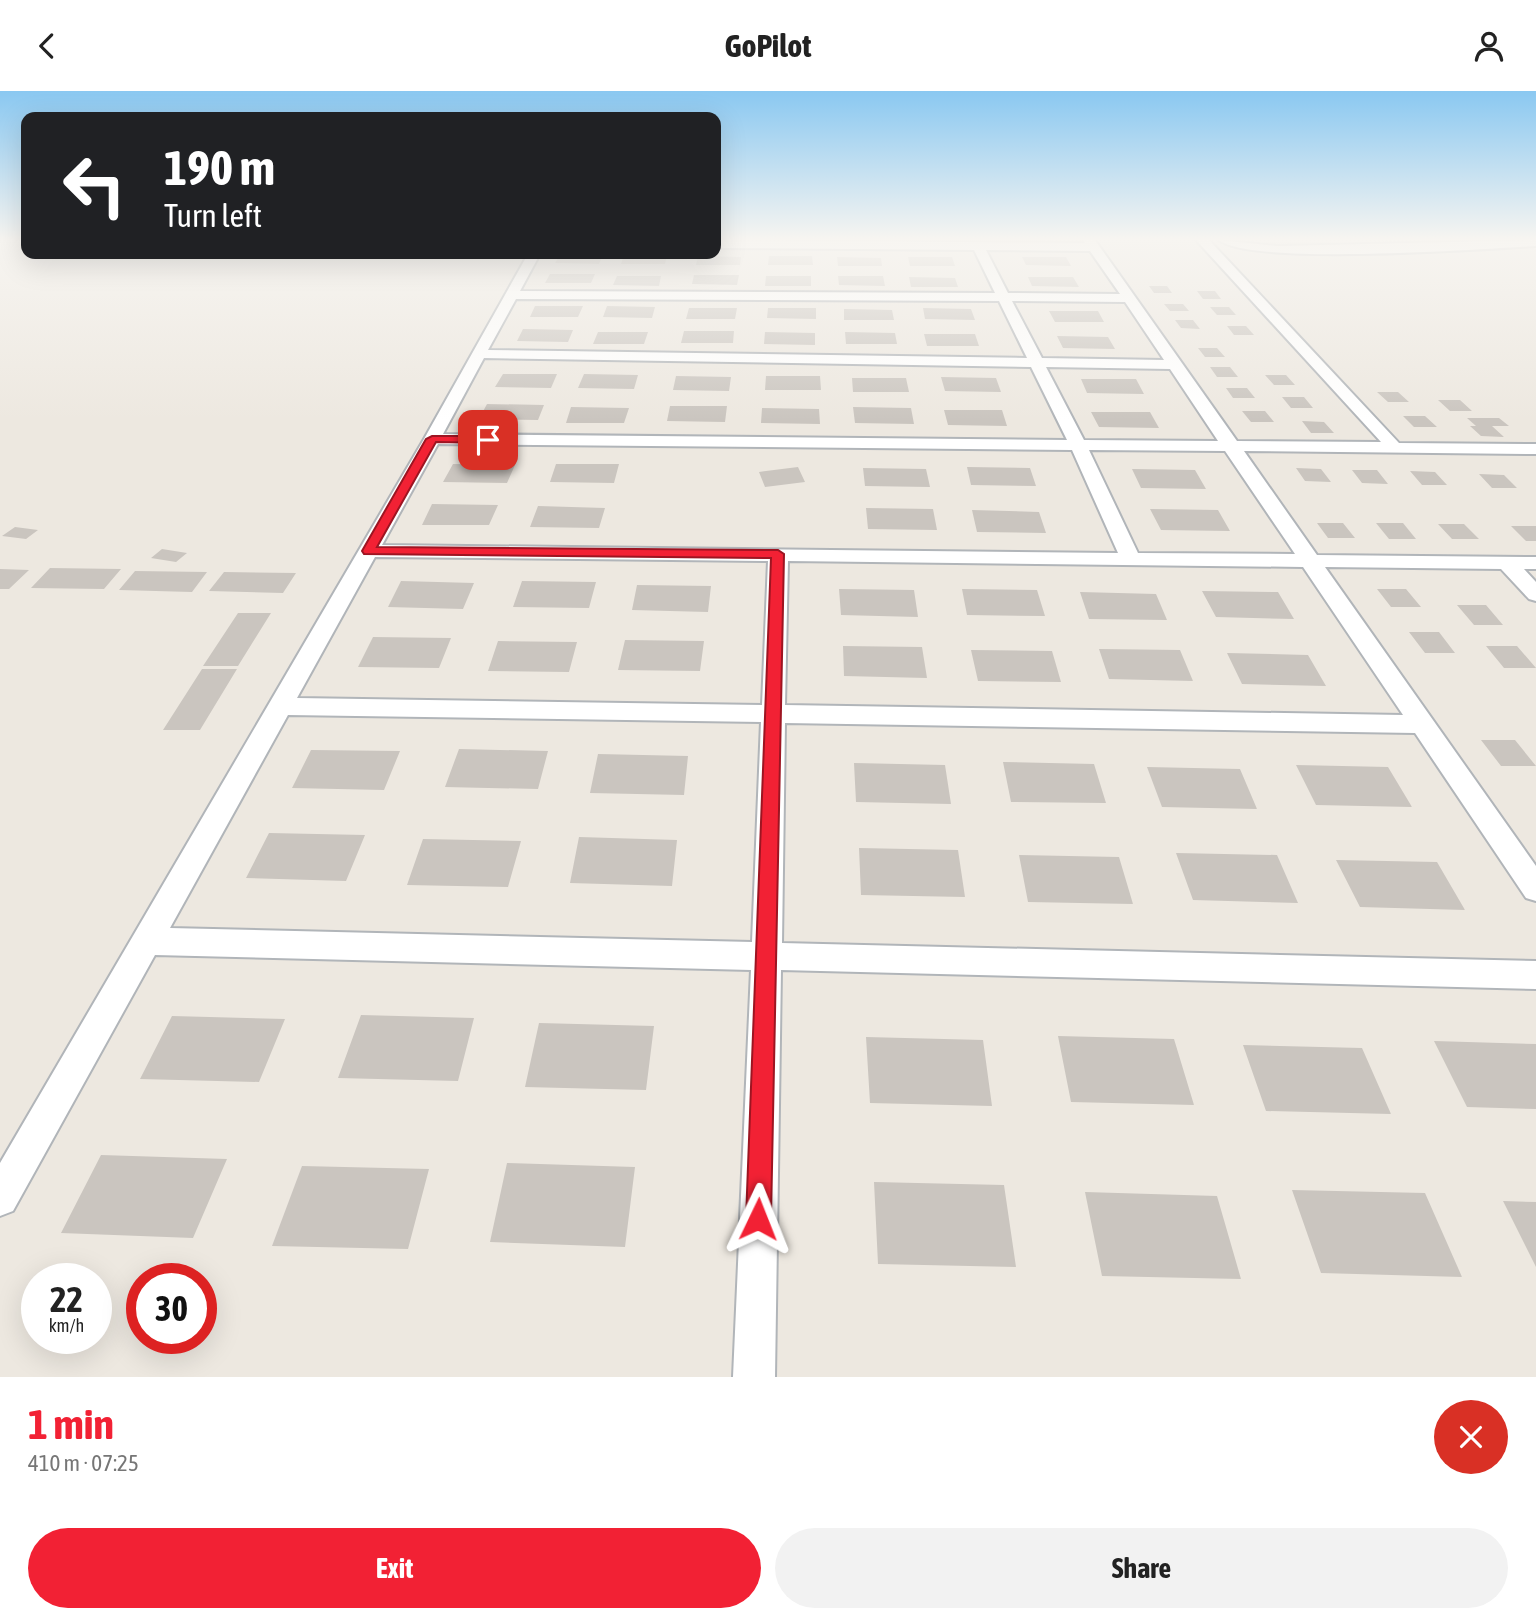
<!DOCTYPE html>
<meta charset="utf-8">
<style>
:root{--surface:#fff;--page:#f2f2f2;--text:#222;--muted:#767676;--accent:#f22134}
body{margin:0;font-family:"Asap Condensed",sans-serif;background:var(--page);color:var(--text);height:100vh;display:flex;flex-direction:column;font-size:26px;white-space:nowrap}
*{box-sizing:border-box;margin:0}
p{font-size:23px;color:var(--muted)}
.icon{flex:none;width:38px;height:38px;fill:none;stroke:currentColor;stroke-width:2;stroke-linecap:round;stroke-linejoin:round}
.map{position:relative;height:1286px;overflow:hidden}
.sheet{display:flex;flex-direction:column;background:var(--surface);flex:1}
.sheet>*{flex:none}
.banner{position:absolute;left:21px;top:21px;width:700px;height:147px;border-radius:14px;box-shadow:0 7px 28px #0002;background:#202124;color:#fff;overflow:hidden}
.speed{position:absolute;left:21px;top:1172px;display:flex;gap:14px;font-size:35px;font-weight:700;text-align:center}
.speed>*{display:grid;place-content:center;width:91px;height:91px;border-radius:50%;background:var(--surface);box-shadow:0 7px 28px #0002;line-height:1}
.speed small{font-size:18px;font-weight:400}
.speed .limit{border:10px solid #d22;background:#fff;color:#111}
.pin{position:absolute;display:grid;place-items:center;width:60px;height:60px;color:#fff;margin:-30px;border-radius:14px;box-shadow:0 4px 10px #0006}
.me{position:absolute;width:77px;margin:-38px;rotate:2deg;stroke-linejoin:round;filter:drop-shadow(0 0 5px #0008)}
.turn{display:flex;align-items:center;gap:24px;height:147px;padding:0 28px;font-size:32px}
.turn .icon{width:91px;height:91px;stroke-width:2.5}
.turn b{display:block;font-size:49px;line-height:60px}
.round{display:grid;place-items:center;flex:none;width:74px;height:74px;border-radius:37px;background:var(--page)}
.headline{display:flex;align-items:center;justify-content:space-between;height:119px;padding:0 28px}
h1{font-size:42px;font-weight:700;line-height:52px;color:var(--accent)}
.cta{display:flex;gap:14px;margin-top:auto;padding:14px 28px}
.cta a{flex:1;height:80px;border-radius:42px;background:var(--accent);color:#fff;font-size:28px;font-weight:700;line-height:80px;text-align:center}
.cta a+a{background:var(--page);color:var(--text)}
header{display:flex;justify-content:space-between;align-items:center;height:91px;padding:0 28px;background:var(--surface);font-size:32px;font-weight:700}
.map>svg:first-child{display:block}
.building{fill:#cac5bf}
.lines{fill:none;stroke-linecap:round;stroke-linejoin:round}
.street-casing{stroke:#b1b5b9;stroke-width:4}
.street{fill:#fff;fill-rule:evenodd}
.route{fill:#f22134;stroke:#9d1522;stroke-width:2}
</style>
<header><svg class="icon" aria-label="back" viewBox="0 0 24 24"><path d="M15 5l-7 7 7 7"/></svg>GoPilot<svg class="icon" aria-label="person" viewBox="0 0 24 24"><circle cx="12" cy="8" r="4"/><path d="M4 21q1-7 8-7t8 7"/></svg></header>
<div class="map">
<svg width="1536" height="1286" viewBox="0 0 1536 1286">
<rect width="100%" height="100%" fill="#ede8e0"/>
<!-- building -->
<path class="building" d="M560,164H603L599,173L555,172Z
M624,164H667L665,173H621Z
M698,165L741,166L740,174H696Z
M769,165H812L813,174H768Z
M837,166L881,167L882,175H838Z
M908,166H952L955,175H910Z
M1022,166H1066L1071,175L1026,174Z
M550,183H595L591,192H545Z
M694,184H739L737,194L692,193Z
M617,185H661L659,195L613,194Z
M766,185H811V195H765Z
M838,185H883L885,195L839,194Z
M909,186L955,187L958,196H911Z
M1028,186H1073L1079,196L1032,195Z
M1149,195H1167L1172,202H1154Z
M1197,200H1215L1221,208H1203Z
M1164,213H1183L1189,220H1170Z
M535,215H583L578,226H530Z
M607,215L655,216L652,227L603,226Z
M1210,216H1229L1236,224H1217Z
M689,217H737L735,228H686Z
M768,217H816V228L767,227Z
M923,217L971,218L975,229L925,228Z
M844,218L892,219L894,229H844Z
M1049,220H1098L1104,231H1055Z
M1175,229H1193L1200,238L1181,237Z
M1227,235H1246L1254,244H1234Z
M523,238L573,239L568,251L517,250Z
M684,240H734L733,252H681Z
M598,241H648L644,253H593Z
M765,241L815,242V254L764,253Z
M845,241L895,242L897,253H846Z
M924,243H975L979,255H927Z
M1057,245L1108,246L1115,258L1063,257Z
M1198,257H1217L1225,266H1205Z
M1210,276H1230L1238,286H1217Z
M503,283H557L551,297L495,296Z
M584,283L638,284L634,298L578,297Z
M1265,284H1286L1295,294H1274Z
M676,285L731,286L729,300L673,299Z
M766,285H820L821,299H765Z
M941,286L996,287L1001,301L945,300Z
M852,287H906L909,301H853Z
M1081,288H1136L1144,303L1087,302Z
M1226,297H1247L1255,307H1233Z
M1377,301H1398L1409,311H1388Z
M1282,306H1304L1313,317H1291Z
M1438,309H1460L1472,320H1450Z
M487,313L544,314L538,329L479,328Z
M670,315H727L725,331L667,330Z
M571,316L629,317L624,332H566Z
M853,316L911,317L914,333L855,332Z
M762,317L819,318L820,333L761,332Z
M944,319H1002L1007,335L948,334Z
M1242,320H1265L1274,331H1251Z
M1091,321H1150L1159,337L1099,336Z
M1403,325H1425L1437,336H1414Z
M1467,327H1499L1509,335H1492L1504,346L1481,345L1470,335H1476Z
M1302,330L1324,331L1334,342H1311Z
M453,373L515,374L507,392L443,391Z
M556,373H619L614,392L550,391Z
M798,376L805,391L765,396L759,381Z
M967,376L1030,377L1036,395L971,394Z
M863,377L926,378L930,396L865,395Z
M1296,377L1321,378L1331,391L1305,390Z
M1132,378L1195,379L1206,398L1141,397Z
M1352,379H1377L1388,393L1362,392Z
M1410,380L1435,381L1447,394H1422Z
M1479,383L1504,384L1517,397H1492Z
M432,413L498,414L489,434H422Z
M538,415L605,417L599,437L530,436Z
M866,417L933,418L937,439L868,438Z
M1150,418L1218,419L1230,440L1161,439Z
M972,419L1039,421L1046,442L977,441Z
M1317,432H1343L1355,447H1328Z
M1376,432H1403L1416,448H1389Z
M1438,433H1464L1479,448H1452Z
M1511,435H1536V450H1526Z
M15,436L38,439L26,448L2,445Z
M162,458L187,462L176,471L151,467Z
M50,477L121,478L104,498L31,497Z
M0,478L29,479L9,498H0Z
M135,480L207,481L192,501L119,499Z
M224,481L296,482L283,502L209,500Z
M401,490L474,492L463,518L388,516Z
M522,490L596,491L589,517L513,516Z
M637,494L711,495L708,521L632,519Z
M839,498L914,499L918,526L841,524Z
M962,498L1037,499L1045,525L967,524Z
M1377,498H1406L1421,516H1391Z
M1202,500L1278,501L1294,528L1216,526Z
M1080,501L1156,503L1167,529L1089,528Z
M1457,514H1486L1503,534H1474Z
M238,522H271L238,575H203Z
M1409,541H1439L1455,562H1425Z
M373,546L451,547L439,577L358,576Z
M625,549L704,550L700,580L618,579Z
M498,550L577,551L569,581L488,580Z
M843,555L922,556L927,587L844,585Z
M1486,555H1517L1536,577H1504Z
M1099,558L1180,559L1193,590L1109,588Z
M971,559L1052,560L1061,591L978,590Z
M1227,562L1308,564L1326,595L1242,593Z
M202,578H237L200,639H163Z
M1481,649H1515L1536,675H1501Z
M459,658L548,660L538,698L445,696Z
M311,659L400,660L384,699L292,697Z
M598,663L688,665L684,704L590,702Z
M1003,671L1094,673L1106,712L1011,711Z
M854,672L945,674L951,713L856,711Z
M1296,674L1388,676L1412,716L1316,714Z
M1147,676L1240,678L1257,718L1162,716Z
M269,742L365,744L346,790L246,787Z
M579,746L677,749L672,795L570,792Z
M423,748L521,750L508,796L407,794Z
M859,757L958,759L965,806L861,804Z
M1176,762L1277,764L1298,812L1193,809Z
M1019,764L1119,766L1133,813L1028,811Z
M1336,769L1437,771L1465,819L1360,816Z
M361,924L474,927L458,990L338,987Z
M172,925L285,928L259,991L140,988Z
M539,932L654,935L646,999L525,996Z
M1058,945L1174,948L1194,1014L1071,1011Z
M866,946L983,949L992,1015L870,1012Z
M1434,950L1536,953V1018L1467,1016Z
M1243,954L1362,957L1391,1023L1266,1020Z
M101,1064L227,1068L193,1147L61,1142Z
M507,1072L635,1076L625,1156L490,1151Z
M302,1075L429,1078L408,1158L272,1155Z
M874,1091L1004,1094L1016,1176L878,1173Z
M1292,1099L1425,1102L1462,1186L1321,1182Z
M1085,1101L1217,1105L1241,1188L1102,1185Z
M1503,1110L1536,1111V1176Z"/>
<g class="lines">
<!-- street casing -->
<g class="street-casing">
<path id="street" d="M716,149L1085,152L1083,149H1095L1237,350L1381,351L1196,149H1209L1399,352L1536,353V363L1244,360L1317,464L1536,466V478H1524L1536,491V510L1529,508L1501,478L1325,476L1536,775V810L1526,807L1415,642L785,632L782,852L1536,870V898L781,879L775,1286H733L751,879L155,864L13,1120L0,1125V1072L424,348L528,163H540L520,200L995,202L974,159L716,157ZM986,159L1090,160L1120,203L1008,202ZM516,208L999,210L1027,267L488,259ZM1012,210L1125,211L1164,269L1042,267ZM484,267L1031,276L1067,349L443,343ZM1046,276L1170,278L1218,350L1084,349ZM438,353L1072,359L1118,462L382,454ZM1089,359L1225,360L1295,463L1138,462ZM375,466L768,470L762,614L297,607ZM788,470L1303,476L1403,624L785,614ZM288,624L761,631L752,851L170,837Z
M1219,149L1278,155L1536,149V155C1485,158 1251,175 1219,149Z"/>
</g>
<!-- street -->
<use href="#street" class="street"/>
</g>
<!-- sky -->
<linearGradient id="sky" x2="0" y2="1"><stop stop-color="#8ac8f1"/><stop offset="0.45" stop-color="#f7f5f1"/><stop offset="1" stop-color="#f7f5f1" stop-opacity="0"/></linearGradient>
<rect width="1536" height="329" fill="url(#sky)"/>
<!-- route -->
<path class="route" d="M432,345H488L493,349L488,352L436,351L377,456L778,459L784,463L771,1128L767,1137L758,1140L750,1137L746,1128L771,467L364,463L362,460L426,348Z"/>
</svg>
<div class="speed"><div>22<small>km/h</small></div><div class="limit">30</div></div>
<div class="pin" style="left:488px;top:349px;background:#d93025"><svg class="icon" aria-label="arrive" viewBox="0 0 24 24"><path d="M6 21V4h12l-3 4 3 4H6"/></svg></div>
<svg class="me" style="left:758px;top:1128px" viewBox="-20 -20 40 40"><path d="M0-17L14 15 0 8-14 15z" fill="#f22134" stroke="#fff" stroke-width="4"/></svg>
<div class="banner">
<div class="turn"><svg class="icon" aria-label="left" viewBox="0 0 24 24"><path d="M17 20v-9H6M10 6l-5 5 5 5"/></svg><div><b>190 m</b>Turn left</div></div>
</div>
</div>
<section class="sheet">
<div class="headline"><div><h1>1 min</h1><p>410 m · 07:25</p></div><a class="round" style="background:#d93025;color:#fff"><svg class="icon" aria-label="close" viewBox="0 0 24 24"><path d="M6 6l12 12M18 6L6 18"/></svg></a></div>
<div class="cta"><a>Exit</a><a>Share</a></div>
</section>
